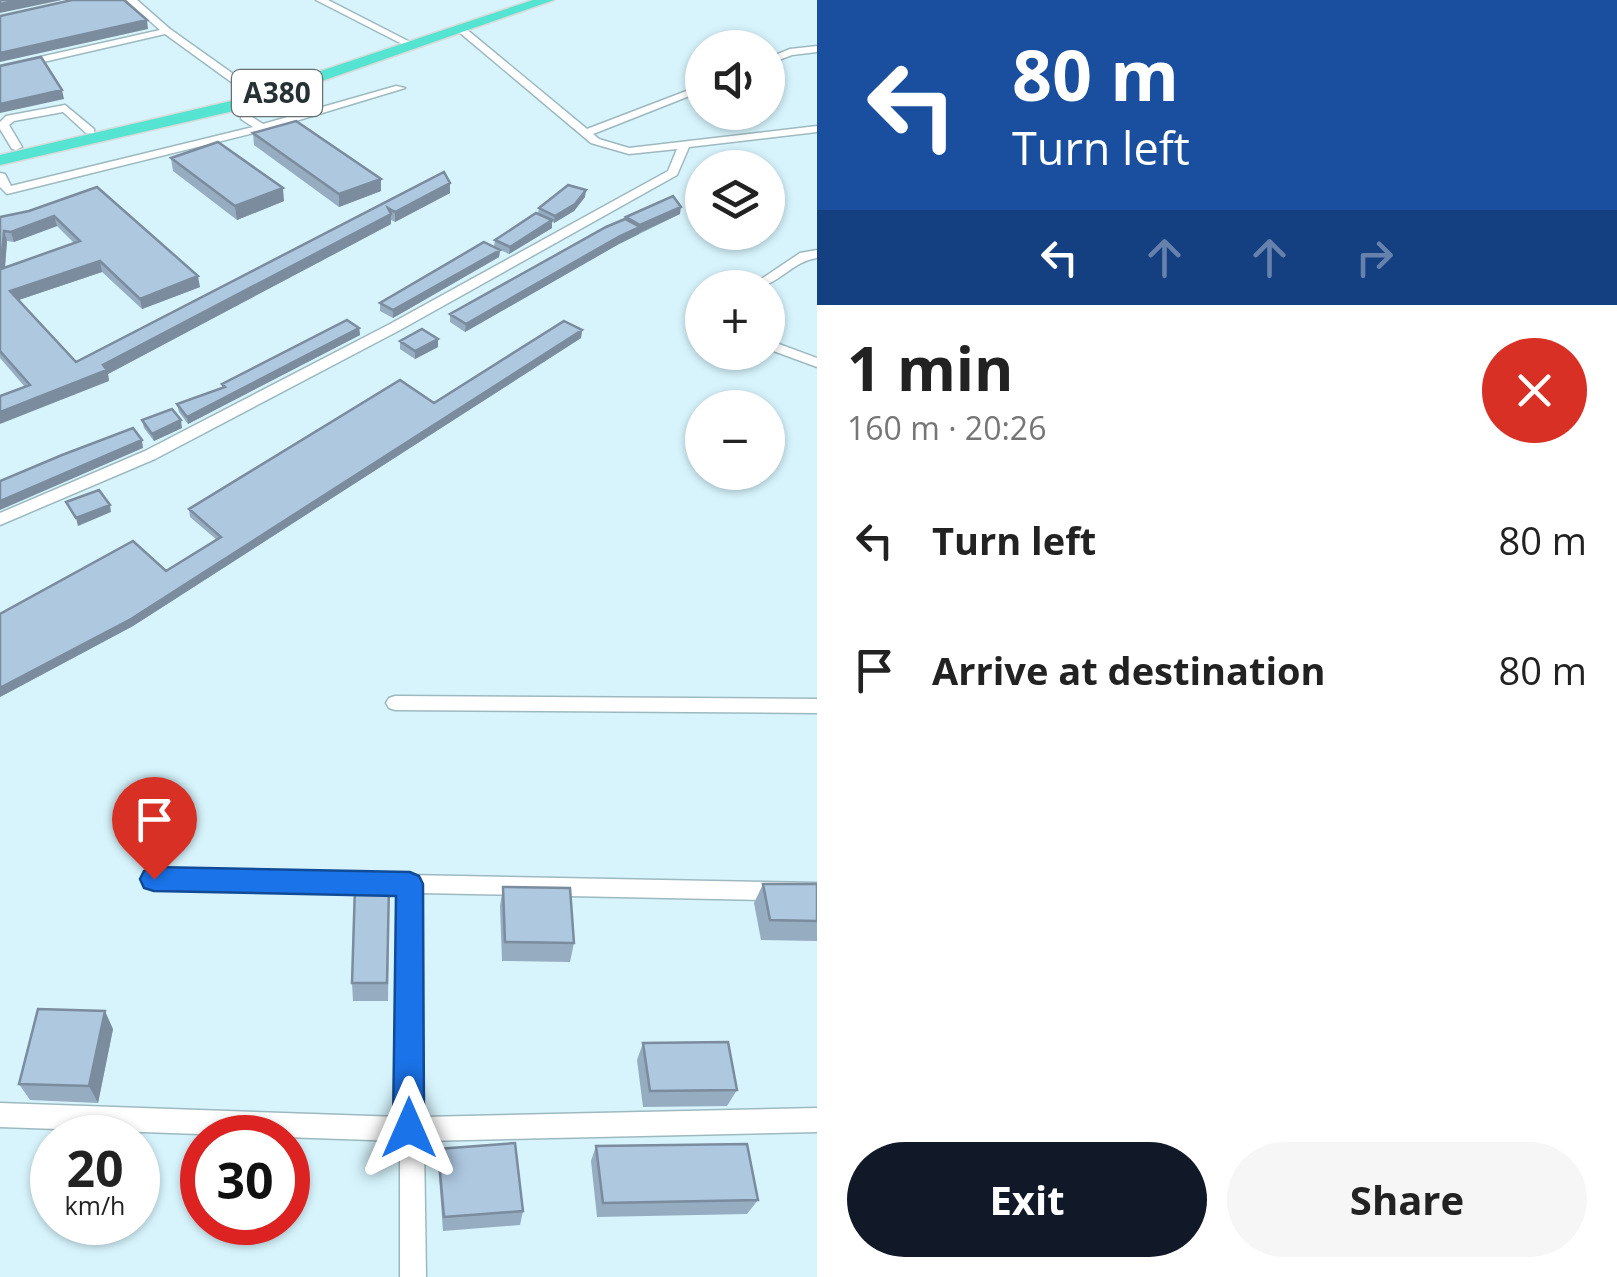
<!DOCTYPE html>
<meta charset="utf-8">
<style>
:root{--surface:#fff;--page:#f6f6f6;--text:#222;--muted:#767676;--accent:#111827}
body{margin:0;font-family:"Open Sans",sans-serif;background:var(--page);color:var(--text);height:100vh;display:flex;flex-direction:column;font-size:38px;white-space:nowrap}
*{box-sizing:border-box;margin:0}
p{font-size:32px;color:var(--muted)}
.icon{flex:none;width:55px;height:55px;fill:none;stroke:currentColor;stroke-width:2;stroke-linecap:round;stroke-linejoin:round}
.map{position:relative;flex:1;overflow:hidden}
.drawer{display:flex;flex-direction:column;background:var(--surface);width:800px}
.drawer>*{flex:none}
.hud{background:#1a4fa0;color:#fff;overflow:hidden}
.controls{position:absolute;left:685px;top:30px;display:grid;gap:20px}
.controls a{display:grid;place-items:center;width:100px;height:100px;border-radius:50%;background:var(--surface);box-shadow:0 2px 8px #0004;font-size:50px}
.speed{position:absolute;left:30px;top:1115px;display:flex;gap:20px;font-size:50px;font-weight:700;text-align:center}
.speed>*{display:grid;place-content:center;width:130px;height:130px;border-radius:50%;background:var(--surface);box-shadow:0 2px 8px #0004;line-height:1}
.speed small{font-size:25px;font-weight:400}
.speed .limit{border:15px solid #d22;background:#fff;color:#111}
.pin{position:absolute;display:grid;place-items:center;width:85px;height:85px;color:#fff;margin:-102px -42px;border-radius:50% 50% 50% 0;rotate:-45deg;box-shadow:0 0 10px #0007}
.pin .icon{rotate:45deg}
.me{position:absolute;width:110px;margin:-55px;rotate:0deg;stroke-linejoin:round;filter:drop-shadow(0 0 8px #0008)}
.turn{display:flex;align-items:center;gap:35px;height:210px;padding:0 30px;font-size:45px}
.turn .icon{width:130px;height:130px;stroke-width:2.5}
.turn b{display:block;font-size:70px;line-height:85px}
.lanes{display:flex;align-items:center;height:95px;padding:0 30px;background:#0003;justify-content:center;gap:50px;direction:ltr}
.lanes .off{opacity:.35}
.round{display:grid;place-items:center;flex:none;width:105px;height:105px;border-radius:52px;background:var(--page)}
.overview{display:flex;align-items:center;justify-content:space-between;height:170px;padding:0 30px}
h1{font-size:60px;font-weight:700;line-height:75px}
.cta{display:flex;gap:20px;margin-top:auto;padding:20px 30px}
.cta a{flex:1;height:115px;border-radius:60px;background:var(--accent);color:#fff;font-size:40px;font-weight:700;line-height:115px;text-align:center}
.cta a+a{background:var(--page);color:var(--text)}
ul{padding:0;list-style:none}
li{display:flex;align-items:center;gap:30px;height:130px;padding:0 30px}
li div{flex:1}
li b{display:block;font-size:38px}
li em{font-style:normal}
main{display:flex;flex:1;min-height:0}
.map>svg:first-child{display:block}
.lines{fill:none;stroke-linecap:round;stroke-linejoin:round}
.minor-casing{stroke:#9db9c0;stroke-width:3}
.highway-casing{stroke:#d8dada;stroke-width:3}
.minor{fill:#fff;fill-rule:evenodd}
.highway{fill:#55e4d2;fill-rule:evenodd}
.wall{fill:#96acc1;fill-rule:evenodd}
.shaded-wall{fill:#7a8c9d}
.building{fill:#aec8e0;stroke:#7a8c9d;stroke-width:2.5;fill-rule:evenodd}
.route{fill:#1a73e8;stroke:#114b97;stroke-width:2.5}
.labels{text-anchor:middle;stroke-width:8;stroke-linejoin:round;paint-order:stroke}
.shield{fill:#fff;stroke:#676f71;stroke-width:2.5}
.shield-label{font-size:28px;font-weight:bold;fill:#263134}
</style>
<main>
<div class="map">
<svg width="817" height="1277" viewBox="0 0 817 1277">
<rect width="100%" height="100%" fill="#d7f4fc"/>
<g class="lines">
<!-- minor casing -->
<g class="minor-casing">
<path id="minor" d="M126,0H137L170,29L253,88V92H245L165,34L0,72V66L160,30Z
M316,0H328L410,42L402,44Z
M459,28H465L587,129L702,85V91L593,134L599,139L629,148L817,126V132L689,147L677,175L400,330L155,459L0,525V513L145,451L390,324L668,171L677,149L629,154L591,143L459,32Z
M817,46V52L792,55L768,64V58L790,49Z
M396,86L405,88L266,130L7,194L0,187V173L5,174L11,186L253,127L241,119V115H249L263,124Z
M65,105L94,129V133H86L63,112L14,121L9,125L22,147L16,150L12,149L0,129V122L6,116Z
M817,250V258C789,262 779,288 748,288L800,253Z
M768,340L817,358V367L768,349Z
M395,696L817,699V713L395,710L389,708L386,703L389,698Z
M153,870L817,883V901L420,893L424,1117L817,1108V1132L424,1141L426,1277H400V1141L0,1127V1103L400,1117V893L153,888L146,885L143,879L146,873Z"/>
</g>
<!-- highway casing -->
<g class="highway-casing">
<path id="highway" d="M533,0H554L242,109L0,165V155L231,101Z"/>
</g>
<!-- minor -->
<use href="#minor" class="minor"/>
<!-- highway -->
<use href="#highway" class="highway"/>
</g>
<!-- wall -->
<path class="wall" d="M253,133L381,179V191L339,207L254,145Z
M171,158L284,201L237,220L173,171Z
M444,172L450,193L395,222L391,220V224L108,374L109,381L25,387L0,358V217L29,211L97,187L200,287L142,309L102,272L18,300L76,362ZM57,226L74,243L5,267L7,241L14,242Z
M585,197L574,211L554,223L552,222V228L509,254L494,247L495,240L538,214L539,208Z
M680,214L619,244L465,332L450,322V314L626,219V217Z
M500,250L499,257L393,318L380,311V303Z
M359,328L360,335L188,424L179,412L177,404L222,388V384Z
M582,330L581,338L133,626L0,697V614L166,571L217,540L190,517L189,509L434,403Z
M438,339V347L415,359L400,349V341Z
M142,420L182,428L154,441L144,428Z
M763,884H817V941L761,940L754,903Z
M503,887L574,943L570,962L502,961L500,906Z
M389,906L388,1001H353L352,983Z
M113,1029L98,1103L30,1100L19,1084Z
M643,1043L737,1090L727,1106L643,1107L637,1060Z
M596,1146L758,1200L747,1214L597,1217L591,1161Z
M438,1149L523,1211L520,1225L443,1231L438,1164Z"/>
<!-- shaded-wall -->
<path class="shaded-wall" d="M20,0H62L0,13V4Z
M147,20L148,29L0,62V53Z
M62,90L64,99L0,113V104Z
M381,179V191L339,207V194Z
M450,183V193L395,222V212Z
M283,188L284,201L237,220L235,206Z
M586,190L585,197L574,211L554,223L555,216Z
M681,207L680,214L639,233L640,225Z
M391,214V224L108,374L109,381L0,424V412L103,365Z
M54,216L57,226L14,242L11,232Z
M552,220V228L509,254L510,247Z
M640,227L639,234L619,244L465,332L466,324L620,236Z
M4,231L7,241L4,279L1,269Z
M500,250L499,257L393,318V310Z
M100,261L102,272L13,302L10,291Z
M198,276L200,287L142,309L140,299Z
M359,328L360,335L188,424L187,417Z
M582,330L581,338L133,626L0,697V688Z
M438,339V347L415,359V351Z
M181,420L182,428L154,441L152,434Z
M142,440L143,448L0,510V501Z
M110,505L111,512L78,526L76,518Z
M105,1011L113,1029L98,1103L89,1086Z"/>
<!-- building -->
<path class="building" d="M0,0H20L0,4Z
M72,0H124L147,20L0,53V16Z
M41,57L62,90L0,104V66Z
M296,121L381,179L339,194L253,133Z
M218,142L283,188L235,206L171,158Z
M444,172L450,183L395,212L388,208L391,214L103,365L107,370L0,412V396L30,385L0,351V217L29,211L97,187L198,276L140,299L100,261L10,291L76,362ZM54,216L80,241L1,269L4,231L11,232Z
M568,185L586,190L575,204L555,216L539,208Z
M673,196L681,207L640,225L626,217Z
M536,213L552,220L510,247L495,240Z
M625,219L640,227L620,236L466,324L450,314L606,227Z
M484,242L500,250L393,310L380,303Z
M347,320L359,328L187,417L177,404L225,387L222,384Z
M564,321L582,330L131,619L0,688V614L133,541L166,571L221,537L189,509L400,380L434,403Z
M422,329L438,339L415,351L400,341Z
M172,409L181,420L152,434L142,420Z
M133,428L142,440L0,501V481L62,455Z
M99,490L110,505L76,518L66,502Z
M763,884H817V921L770,920Z
M355,886H389L387,983H352Z
M503,887L570,888L574,943L505,942Z
M38,1009L105,1011L89,1086L19,1084Z
M728,1042L737,1090L650,1091L643,1043Z
M515,1143L523,1211L444,1217L438,1149Z
M747,1144L758,1200L603,1203L596,1146Z"/>
<!-- route -->
<path class="route" d="M154,867L410,872L419,876L423,884L424,1128L420,1139L409,1144L398,1139L393,1128L396,896L154,891L144,888L140,879L144,871Z"/>
<g class="labels">
<!-- shield labels -->
<rect class="shield" x="232" y="70" width="90" height="46" rx="8"/>
<g class="shield-label">
<text x="277" y="103">A380</text>
</g>
</g>
</svg>
<div class="controls">
<a><svg class="icon" aria-label="sound" viewBox="0 0 24 24"><path d="M4 9h4l5-4v14l-5-4H4zM17 9q2 3 0 6"/></svg></a>
<a><svg class="icon" aria-label="layers" viewBox="0 0 24 24"><path d="M12 4l9 5-9 5-9-5zM3 14l9 5 9-5"/></svg></a>
<a>+</a>
<a>−</a>
</div>
<div class="speed"><div>20<small>km/h</small></div><div class="limit">30</div></div>
<div class="pin" style="left:154px;top:879px;background:#d93025"><svg class="icon" aria-label="arrive" viewBox="0 0 24 24"><path d="M6 21V4h12l-3 4 3 4H6"/></svg></div>
<svg class="me" style="left:409px;top:1128px" viewBox="-20 -20 40 40"><path d="M0-17L14 15 0 8-14 15z" fill="#1a73e8" stroke="#fff" stroke-width="4"/></svg>
</div>
<section class="drawer">
<div class="hud">
<div class="turn"><svg class="icon" aria-label="left" viewBox="0 0 24 24"><path d="M17 20v-9H6M10 6l-5 5 5 5"/></svg><div><b>80 m</b>Turn left</div></div>
<div class="lanes"><svg class="icon" aria-label="left" viewBox="0 0 24 24"><path d="M17 20v-9H6M10 6l-5 5 5 5"/></svg><svg class="icon off" aria-label="ahead" viewBox="0 0 24 24"><path d="M12 20V5M6 11l6-6 6 6"/></svg><svg class="icon off" aria-label="ahead" viewBox="0 0 24 24"><path d="M12 20V5M6 11l6-6 6 6"/></svg><svg class="icon off" aria-label="right" viewBox="0 0 24 24"><path d="M7 20v-9h11M14 6l5 5-5 5"/></svg></div>
</div>
<div class="overview"><div><h1>1 min</h1><p>160 m · 20:26</p></div><a class="round" style="background:#d93025;color:#fff"><svg class="icon" aria-label="close" viewBox="0 0 24 24"><path d="M6 6l12 12M18 6L6 18"/></svg></a></div>
<ul>
<li><svg class="icon" aria-label="left" viewBox="0 0 24 24"><path d="M17 20v-9H6M10 6l-5 5 5 5"/></svg><div><b>Turn left</b></div><em>80 m</em></li>
<li><svg class="icon" aria-label="arrive" viewBox="0 0 24 24"><path d="M6 21V4h12l-3 4 3 4H6"/></svg><div><b>Arrive at destination</b></div><em>80 m</em></li>
</ul>
<div class="cta"><a>Exit</a><a>Share</a></div>
</section>
</main>
